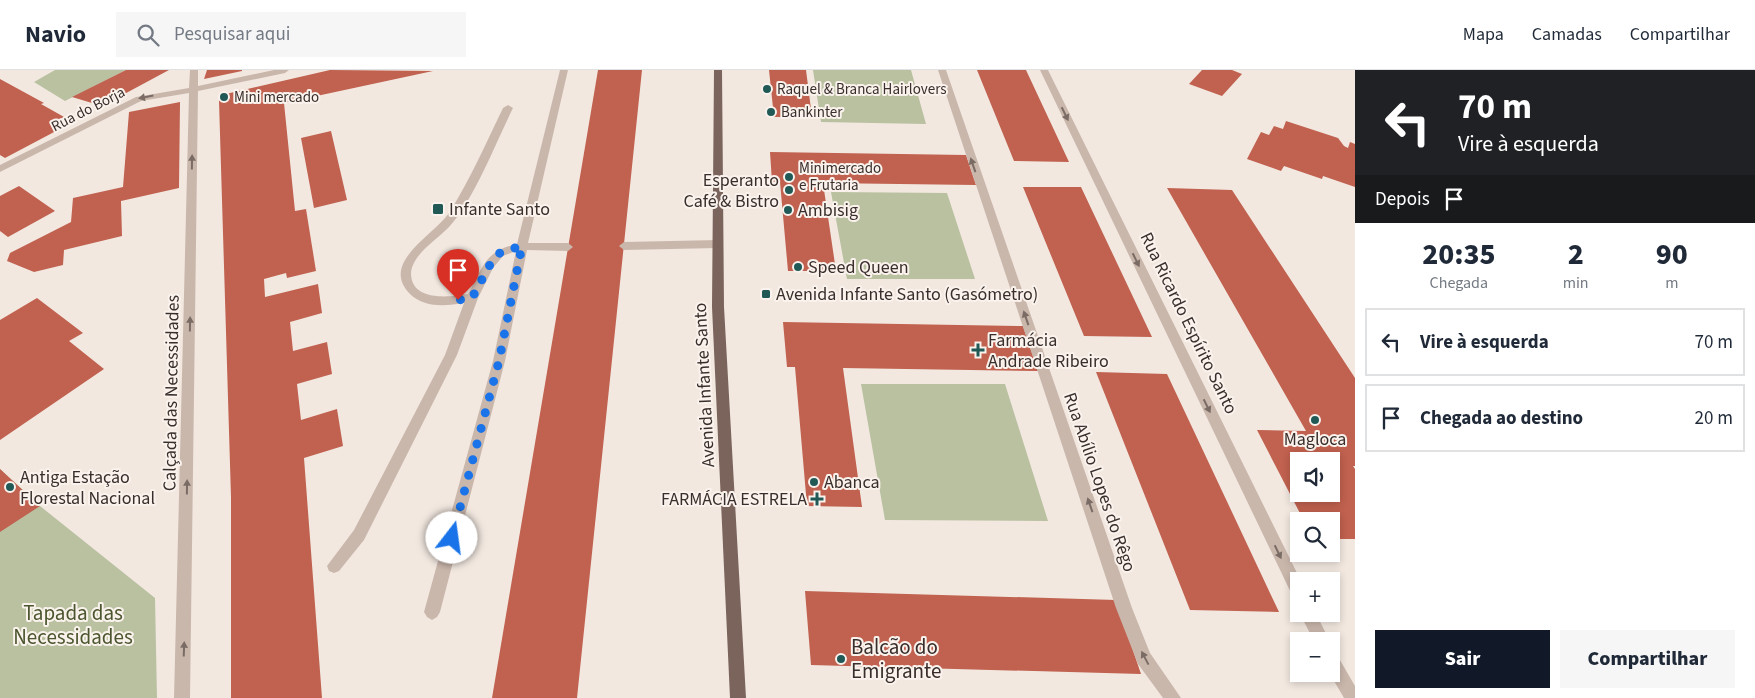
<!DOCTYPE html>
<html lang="pt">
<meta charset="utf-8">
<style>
:root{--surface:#fff;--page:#f6f6f7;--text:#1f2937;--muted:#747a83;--line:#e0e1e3;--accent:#111827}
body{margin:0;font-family:"Source Sans 3",sans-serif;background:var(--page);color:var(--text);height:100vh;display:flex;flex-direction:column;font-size:19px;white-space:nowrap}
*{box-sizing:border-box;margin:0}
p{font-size:16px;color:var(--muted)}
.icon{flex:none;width:28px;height:28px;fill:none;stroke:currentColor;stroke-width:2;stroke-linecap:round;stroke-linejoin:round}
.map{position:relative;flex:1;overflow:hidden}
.details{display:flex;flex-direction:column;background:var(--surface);width:400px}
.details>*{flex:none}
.hud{background:#202124;color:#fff;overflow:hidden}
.tools{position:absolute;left:1290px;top:382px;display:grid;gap:10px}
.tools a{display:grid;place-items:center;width:50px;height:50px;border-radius:0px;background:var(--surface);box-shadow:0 2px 8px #0003;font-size:25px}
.pin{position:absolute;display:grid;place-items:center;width:42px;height:42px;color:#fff;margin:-51px -21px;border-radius:50% 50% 50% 0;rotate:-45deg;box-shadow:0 0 5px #0007}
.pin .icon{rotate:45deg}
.me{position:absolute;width:55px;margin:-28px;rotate:15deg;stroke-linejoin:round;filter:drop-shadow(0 0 4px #0008)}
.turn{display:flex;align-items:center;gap:18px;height:105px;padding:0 20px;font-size:22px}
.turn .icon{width:65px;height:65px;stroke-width:2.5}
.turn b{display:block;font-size:35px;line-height:42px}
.then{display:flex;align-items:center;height:48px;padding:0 20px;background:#0003;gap:10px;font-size:19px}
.eta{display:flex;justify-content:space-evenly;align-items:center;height:85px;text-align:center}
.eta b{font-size:30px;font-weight:800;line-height:35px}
.cta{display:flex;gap:10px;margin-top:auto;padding:10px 20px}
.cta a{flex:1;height:58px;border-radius:0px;background:var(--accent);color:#fff;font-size:20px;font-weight:800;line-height:58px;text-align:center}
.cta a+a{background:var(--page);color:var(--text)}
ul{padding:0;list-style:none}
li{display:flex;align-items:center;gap:15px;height:68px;margin:0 10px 8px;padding:0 10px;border:2px solid var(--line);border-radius:0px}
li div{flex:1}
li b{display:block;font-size:19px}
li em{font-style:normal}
header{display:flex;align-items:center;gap:30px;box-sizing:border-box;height:70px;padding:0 25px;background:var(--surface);border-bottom:1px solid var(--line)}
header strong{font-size:24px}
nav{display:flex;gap:28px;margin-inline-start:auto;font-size:18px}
.search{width:350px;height:45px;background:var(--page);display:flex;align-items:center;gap:12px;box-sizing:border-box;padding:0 18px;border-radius:0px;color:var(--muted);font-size:19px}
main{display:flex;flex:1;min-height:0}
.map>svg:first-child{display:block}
.green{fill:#b9c1a0}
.building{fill:#c1614f;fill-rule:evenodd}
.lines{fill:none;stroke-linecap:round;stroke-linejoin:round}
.lane{fill:#cab7ac;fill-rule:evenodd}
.street{fill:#cab7ac;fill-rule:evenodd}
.primary{fill:#7a645c;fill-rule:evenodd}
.oneway{fill:#7a6c65}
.route{stroke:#1a73e8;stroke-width:9;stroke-dasharray:0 16.2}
.poi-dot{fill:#215957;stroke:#faf2ec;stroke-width:2}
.labels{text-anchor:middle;stroke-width:4;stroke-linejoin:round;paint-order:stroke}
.far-poi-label{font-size:15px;fill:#392e2b;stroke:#faf2ec;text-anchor:start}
.far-street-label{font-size:15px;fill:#392e2b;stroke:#faf2ec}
.poi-label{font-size:18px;fill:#392e2b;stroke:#faf2ec;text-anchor:start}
.street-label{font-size:18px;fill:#392e2b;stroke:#faf2ec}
.near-park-label{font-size:21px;fill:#4b562f;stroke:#faf2ec}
.near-poi-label{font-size:21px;fill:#392e2b;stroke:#faf2ec;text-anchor:start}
</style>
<header>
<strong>Navio</strong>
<div class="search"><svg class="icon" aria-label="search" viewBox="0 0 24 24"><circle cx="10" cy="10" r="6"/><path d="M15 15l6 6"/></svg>Pesquisar aqui</div>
<nav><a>Mapa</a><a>Camadas</a><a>Compartilhar</a></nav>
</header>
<main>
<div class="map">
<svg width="1355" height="628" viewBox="0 0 1355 628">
<rect width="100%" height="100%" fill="#f2e8e0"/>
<!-- green -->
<path class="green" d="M55,0H126L65,31L34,12Z
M813,0H911L926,54L821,52Z
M831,122L947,123L975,209H847Z
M861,314H1005L1048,451L885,450Z
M0,399L40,436L155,528L157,628H0Z"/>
<!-- building -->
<path class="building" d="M126,0H169L102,36L72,27Z
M207,0H242V1L204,9Z
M330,0L433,1L284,33L295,141L306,139L316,201L287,208L286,203L264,209L265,227L318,214L322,243L290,252L293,281L327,272L332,304L297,314L301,350L337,339L343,376L304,388L322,628H231V427L219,31L222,26L230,23Z
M598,0H642L577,628H492Z
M769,0H806L812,47H774Z
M977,0H1026L1069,92L1014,91Z
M1202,0H1232L1242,4L1222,26L1189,14Z
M0,9L44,33L41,34L73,52L5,88L0,85Z
M180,32L179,118L121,131L122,166L64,180L63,195L34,202L7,191L10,183L71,152L73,128L123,117L129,42Z
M1286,51L1338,68L1344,76L1348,78L1350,72L1355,74V117L1323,106L1322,109L1284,96L1281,101L1247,89L1261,62L1269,65L1274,56L1283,59Z
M331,61L347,130L314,138L301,68Z
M770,82L966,85L976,115L823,113L836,201H788L780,112H772Z
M19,116L55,141L8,167L0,161V126Z
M1023,117H1081L1152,267L1084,266Z
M1167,118L1232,120L1355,308V396H1353L1355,399V469H1331V451H1304L1257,360L1306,361ZM1299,391H1331V424H1299Z
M37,228L83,263L69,271L104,299L0,370V250Z
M783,252L1023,256L1038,301L843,298L862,437L807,436L795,297H787Z
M1096,302L1167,304L1279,542L1190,540Z
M0,399L40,436L0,462Z
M805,521L1116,530L1141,604L811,595Z"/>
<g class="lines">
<!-- lane -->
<path class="lane" d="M560,0H568L528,173H568L573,177L568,181L527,180L505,291L440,542L437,547L432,550L427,547L424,542L493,291L516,181L503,186L493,198L478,228L457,285L364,470L339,501L334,503L329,501L327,496L354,460L445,285L464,233C446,236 424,238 410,224C379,193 434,165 449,143C470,110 486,73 503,38L508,35L513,38C496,72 474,130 449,157C438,169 411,185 411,204C412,232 450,227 468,224C483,198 484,181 517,174Z
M718,170L723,174L718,178L624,180L619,176L624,172Z"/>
<!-- street -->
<path class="street" d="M190,0H198V16L274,0H289L285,3L198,21L190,628H174L189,23L141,31L0,102V95L136,27L189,18Z
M938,0H946L1132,538L1150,583L1181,628H1163L1138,594L1116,538Z
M1040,0H1048L1301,511H1299V531L1294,529Z
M1300,544H1316L1330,571H1314Z
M1331,583L1337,585L1355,616V628H1344L1330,604H1331Z"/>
<!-- primary -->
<path class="primary" d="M714,0H722L724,237L746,628H730L712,237Z"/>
</g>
<!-- one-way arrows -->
<defs><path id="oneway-solid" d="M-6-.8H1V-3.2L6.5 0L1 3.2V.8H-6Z" transform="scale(1.25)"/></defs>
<g class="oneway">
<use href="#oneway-solid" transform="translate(146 27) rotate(169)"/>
<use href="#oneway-solid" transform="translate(1065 44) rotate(64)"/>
<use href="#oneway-solid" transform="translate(192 92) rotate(-89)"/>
<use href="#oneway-solid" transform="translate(973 95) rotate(-109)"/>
<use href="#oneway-solid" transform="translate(1136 190) rotate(64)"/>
<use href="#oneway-solid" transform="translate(1026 248) rotate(-109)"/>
<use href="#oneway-solid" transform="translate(190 254) rotate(-89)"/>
<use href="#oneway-solid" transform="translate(1207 336) rotate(64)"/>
<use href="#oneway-solid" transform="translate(187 417) rotate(-89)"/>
<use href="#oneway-solid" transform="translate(1090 435) rotate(-109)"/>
<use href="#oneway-solid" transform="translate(1278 482) rotate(64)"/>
<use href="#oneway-solid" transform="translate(184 579) rotate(-88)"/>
<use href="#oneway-solid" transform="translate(1145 588) rotate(-118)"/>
</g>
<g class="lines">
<!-- route -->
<path class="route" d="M452,468L499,291L522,176L501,182L493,189L472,228L458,230"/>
</g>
<!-- markers -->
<g class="poi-dot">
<circle cx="767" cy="19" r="5"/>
<circle cx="224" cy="27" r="5"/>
<circle cx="771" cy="42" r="5"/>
<circle cx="789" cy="107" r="5"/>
<circle cx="789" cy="120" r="5"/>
<rect x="432" y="133" width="12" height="12" rx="2.5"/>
<circle cx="788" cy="140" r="5"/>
<circle cx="798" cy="197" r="5"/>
<rect x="761" y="219" width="10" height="10" rx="2.5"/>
<path d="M975.5 272.5h5v5h5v5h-5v5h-5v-5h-5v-5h5z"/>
<circle cx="1315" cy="350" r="5"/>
<circle cx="814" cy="412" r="5"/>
<circle cx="10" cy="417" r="5"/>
<path d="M814.5 421.5h5v5h5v5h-5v5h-5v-5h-5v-5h5z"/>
<circle cx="841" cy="589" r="5"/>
</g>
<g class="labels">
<!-- far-poi labels -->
<g class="far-poi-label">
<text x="777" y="24">Raquel &amp; Branca Hairlovers</text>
<text x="234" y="32">Mini mercado</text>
<text x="781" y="47">Bankinter</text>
<text x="799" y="103">Minimercado<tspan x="799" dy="17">e Frutaria</tspan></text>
</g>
<!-- far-street labels -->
<g class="far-street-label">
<text transform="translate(88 39) rotate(-27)" y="5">Rua do Borja</text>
</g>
<!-- poi labels -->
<g class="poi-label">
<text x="779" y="116" text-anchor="end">Esperanto<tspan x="779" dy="21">Café &amp; Bistro</tspan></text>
<text x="449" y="145">Infante Santo</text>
<text x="798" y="146">Ambisig</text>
<text x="808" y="203">Speed Queen</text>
<text x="776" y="230">Avenida Infante Santo (Gasómetro)</text>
<text x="988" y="276">Farmácia<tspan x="988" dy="21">Andrade Ribeiro</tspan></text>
<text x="1315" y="375" text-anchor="middle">Magloca</text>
<text x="20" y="413">Antiga Estação<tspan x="20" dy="21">Florestal Nacional</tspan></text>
<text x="824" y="418">Abanca</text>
<text x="807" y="435" text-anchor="end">FARMÁCIA ESTRELA</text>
</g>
<!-- street labels -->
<g class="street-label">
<text transform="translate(1189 253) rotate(64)" y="6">Rua Ricardo Espírito Santo</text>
<text transform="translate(704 315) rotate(-93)" y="6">Avenida Infante Santo</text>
<text transform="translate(171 323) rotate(-89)" y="6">Calçada das Necessidades</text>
<text transform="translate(1100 412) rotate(71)" y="6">Rua Abílio Lopes do Rêgo</text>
</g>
<!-- near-park labels -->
<g class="near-park-label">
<text x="73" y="550">Tapada das<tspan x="73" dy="24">Necessidades</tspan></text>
</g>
<!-- near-poi labels -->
<g class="near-poi-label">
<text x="851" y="584">Balcão do<tspan x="851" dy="24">Emigrante</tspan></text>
</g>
</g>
</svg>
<div class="tools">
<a><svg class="icon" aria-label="sound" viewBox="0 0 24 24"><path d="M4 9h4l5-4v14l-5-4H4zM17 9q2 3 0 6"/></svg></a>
<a><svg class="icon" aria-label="search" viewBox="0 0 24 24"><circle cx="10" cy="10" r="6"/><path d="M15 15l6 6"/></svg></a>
<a>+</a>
<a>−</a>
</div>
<div class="pin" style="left:458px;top:230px;background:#d93025"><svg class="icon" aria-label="arrive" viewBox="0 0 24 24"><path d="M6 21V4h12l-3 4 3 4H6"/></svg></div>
<svg class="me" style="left:452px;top:468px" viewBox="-20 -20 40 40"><circle r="19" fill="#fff"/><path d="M0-13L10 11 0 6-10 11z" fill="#1a73e8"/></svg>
</div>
<section class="details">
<div class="hud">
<div class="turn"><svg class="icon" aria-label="left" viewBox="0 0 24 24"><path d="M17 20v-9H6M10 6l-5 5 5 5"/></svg><div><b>70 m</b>Vire à esquerda</div></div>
<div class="then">Depois<svg class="icon" aria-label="arrive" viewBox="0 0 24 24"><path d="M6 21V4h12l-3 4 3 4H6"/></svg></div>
</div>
<div class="eta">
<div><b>20:35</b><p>Chegada</p></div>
<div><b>2</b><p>min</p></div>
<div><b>90</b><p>m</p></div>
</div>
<ul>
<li><svg class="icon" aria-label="left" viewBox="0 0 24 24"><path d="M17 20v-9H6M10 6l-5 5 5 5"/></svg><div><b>Vire à esquerda</b></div><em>70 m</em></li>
<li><svg class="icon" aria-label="arrive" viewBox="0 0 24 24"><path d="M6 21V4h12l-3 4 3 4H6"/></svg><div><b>Chegada ao destino</b></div><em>20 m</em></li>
</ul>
<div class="cta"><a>Sair</a><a>Compartilhar</a></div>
</section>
</main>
